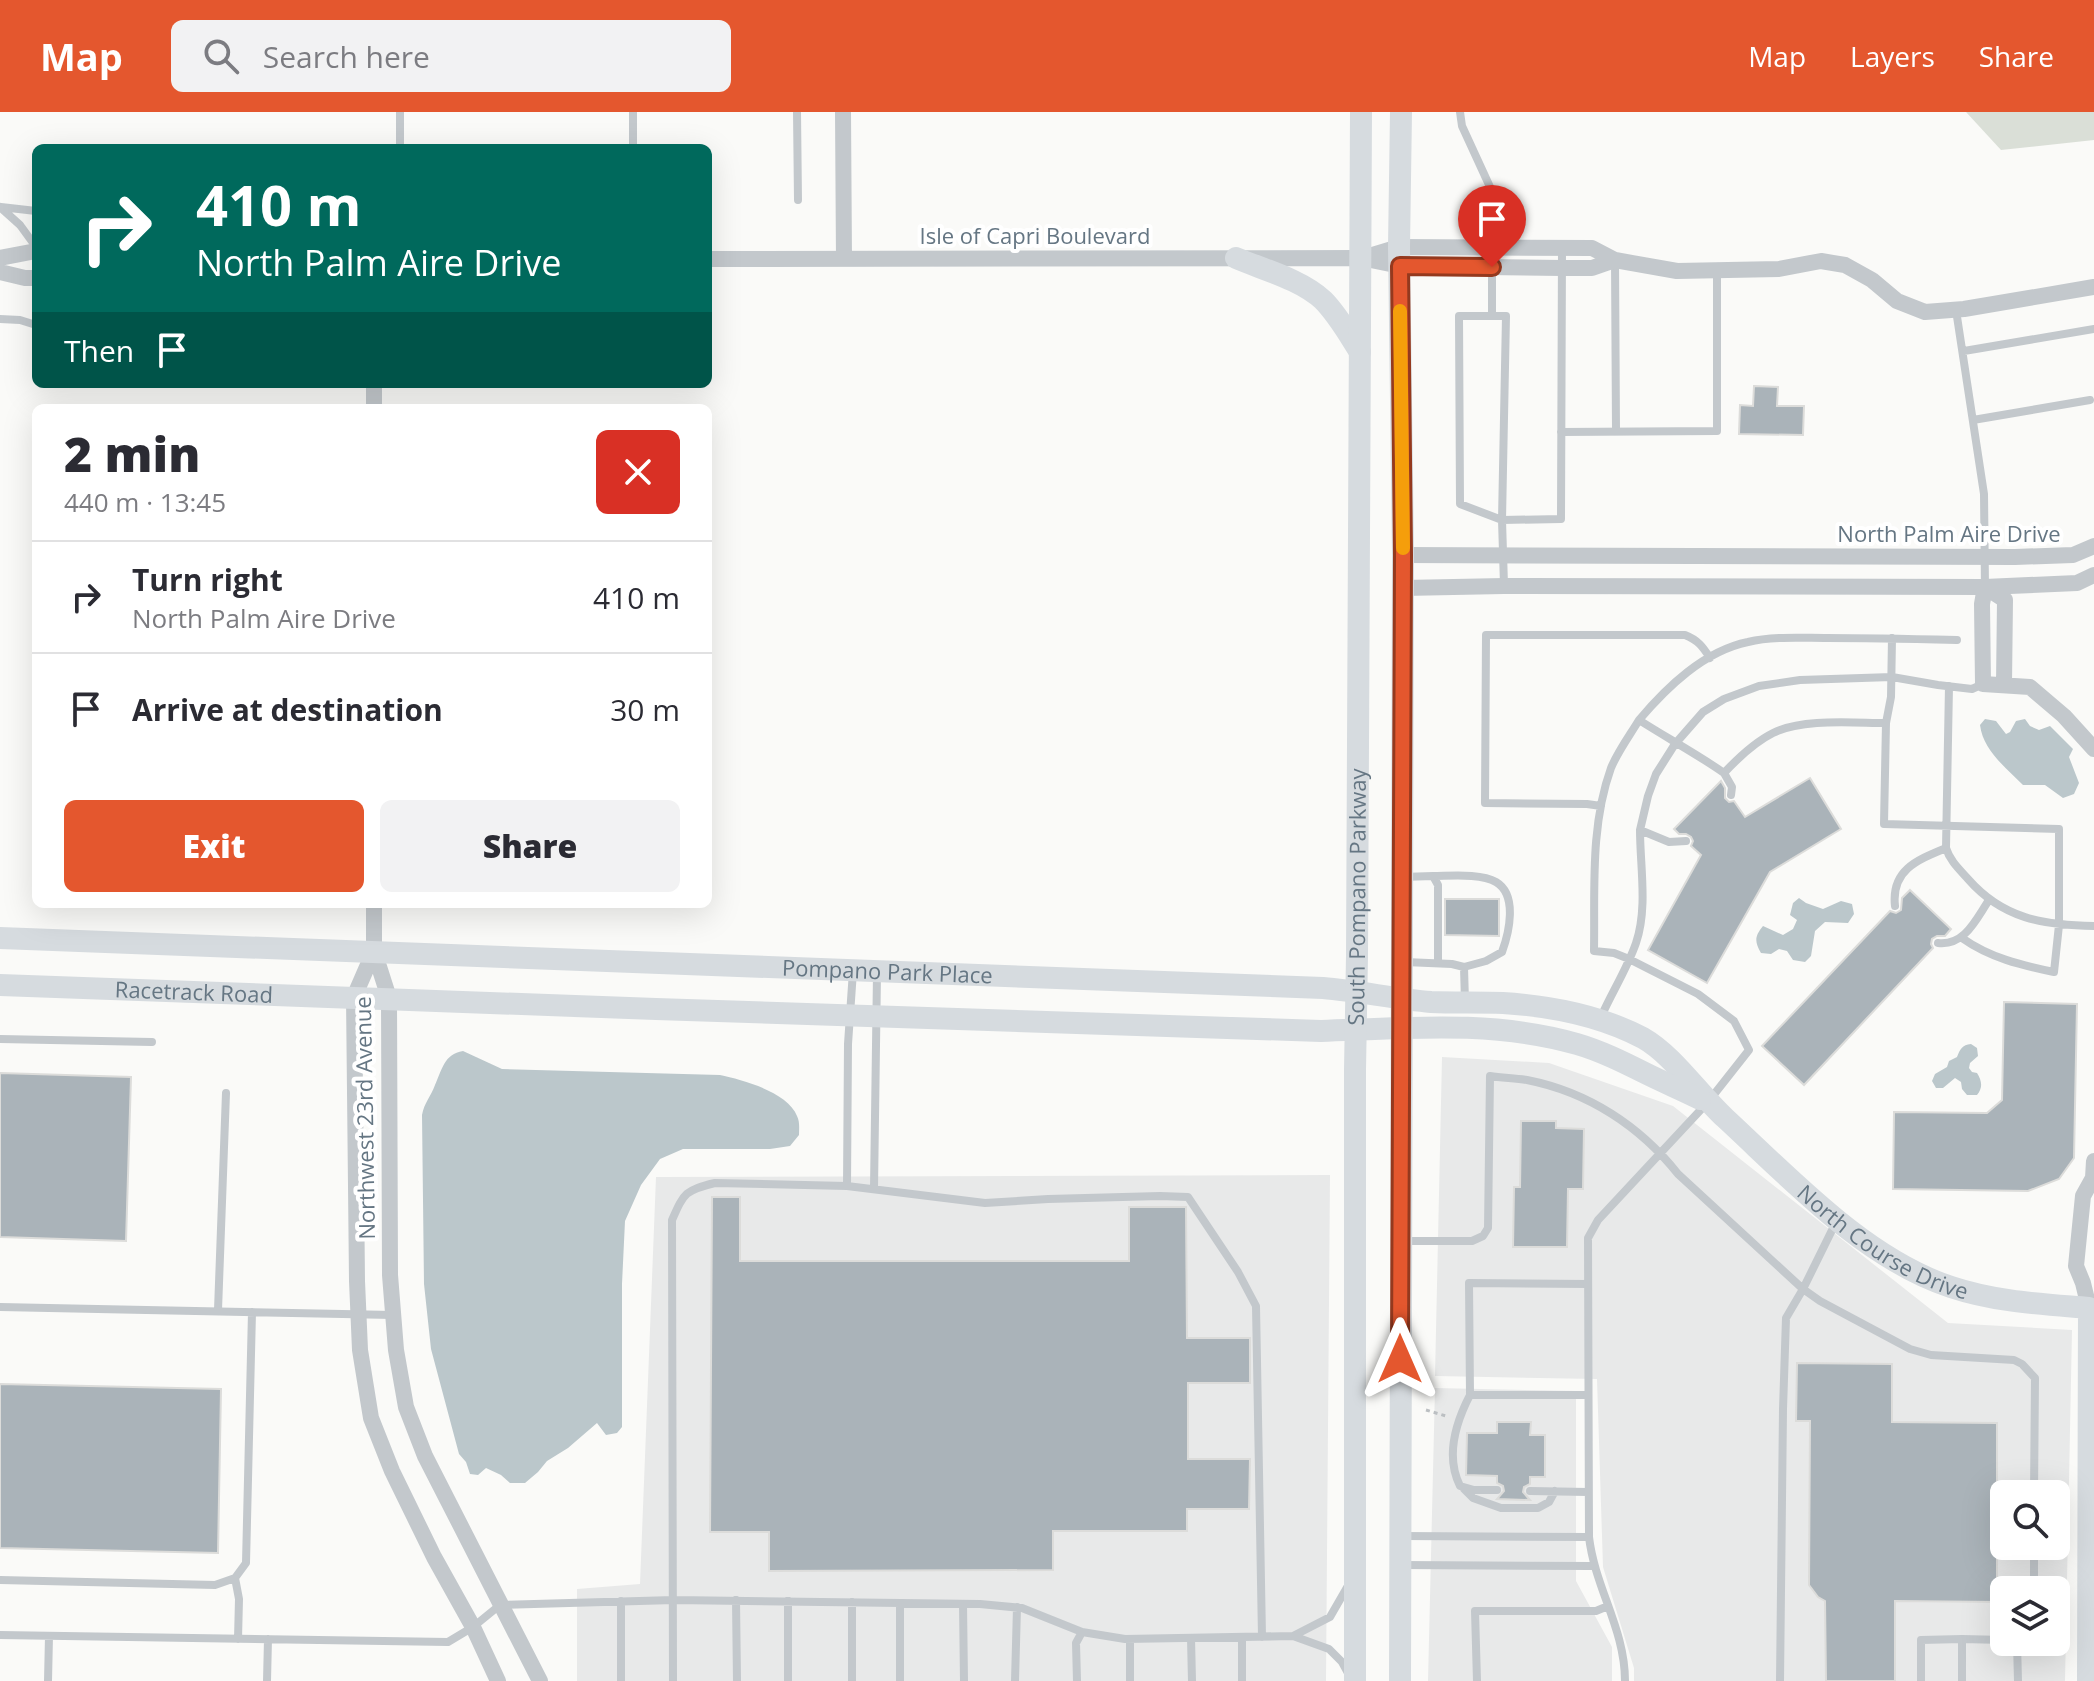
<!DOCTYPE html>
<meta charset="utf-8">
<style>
:root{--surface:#fff;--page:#f2f2f3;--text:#2b2b33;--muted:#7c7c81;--line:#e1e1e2;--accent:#e4572e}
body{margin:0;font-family:"Open Sans",sans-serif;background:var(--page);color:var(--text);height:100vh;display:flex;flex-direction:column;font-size:30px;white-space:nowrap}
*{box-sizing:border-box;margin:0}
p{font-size:26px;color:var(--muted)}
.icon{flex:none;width:44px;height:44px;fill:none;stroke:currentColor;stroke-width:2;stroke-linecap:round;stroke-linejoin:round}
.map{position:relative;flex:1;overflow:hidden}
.panel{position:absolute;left:32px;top:292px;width:680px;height:504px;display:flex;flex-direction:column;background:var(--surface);border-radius:12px;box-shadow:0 8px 32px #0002}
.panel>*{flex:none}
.top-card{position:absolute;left:32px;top:32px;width:680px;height:244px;border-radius:12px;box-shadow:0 8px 32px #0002;background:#00695c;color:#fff;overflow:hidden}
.fabs{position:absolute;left:1990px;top:1368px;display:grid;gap:16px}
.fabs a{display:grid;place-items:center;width:80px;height:80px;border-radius:12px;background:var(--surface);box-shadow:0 8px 32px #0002;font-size:40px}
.pin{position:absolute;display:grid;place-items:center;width:68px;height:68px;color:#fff;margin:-82px -34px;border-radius:50% 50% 50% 0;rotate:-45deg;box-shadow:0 0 8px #0007}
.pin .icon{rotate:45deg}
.me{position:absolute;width:88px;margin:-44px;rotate:0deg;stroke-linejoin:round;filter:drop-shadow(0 0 6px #0008)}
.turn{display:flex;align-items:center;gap:28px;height:168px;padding:0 32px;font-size:36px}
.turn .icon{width:104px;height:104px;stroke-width:2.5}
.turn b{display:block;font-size:56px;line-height:68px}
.then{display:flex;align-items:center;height:76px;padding:0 32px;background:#0003;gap:16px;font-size:30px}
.round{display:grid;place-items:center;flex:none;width:84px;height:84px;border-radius:12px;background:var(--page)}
.head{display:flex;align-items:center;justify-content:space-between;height:136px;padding:0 32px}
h1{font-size:48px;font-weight:800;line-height:60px}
.primary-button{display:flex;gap:16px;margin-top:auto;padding:16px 32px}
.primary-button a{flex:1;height:92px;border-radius:12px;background:var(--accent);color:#fff;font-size:32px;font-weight:800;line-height:92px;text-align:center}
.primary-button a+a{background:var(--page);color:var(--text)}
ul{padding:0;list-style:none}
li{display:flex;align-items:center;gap:24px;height:112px;padding:0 32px;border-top:2px solid var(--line)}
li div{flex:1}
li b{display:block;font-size:30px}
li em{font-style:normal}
header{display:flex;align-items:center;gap:48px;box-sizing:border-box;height:112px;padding:0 40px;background:var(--accent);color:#fff}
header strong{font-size:38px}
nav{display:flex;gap:44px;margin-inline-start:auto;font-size:28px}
.search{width:560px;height:72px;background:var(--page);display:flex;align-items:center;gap:20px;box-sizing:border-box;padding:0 28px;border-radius:12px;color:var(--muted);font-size:30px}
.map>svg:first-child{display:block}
.built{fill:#e8e9e9;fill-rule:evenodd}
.green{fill:#dadfd7}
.water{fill:#bbc7cb}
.building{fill:#aab3b9;stroke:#dcdcda;stroke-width:2}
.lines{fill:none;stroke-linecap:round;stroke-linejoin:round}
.path{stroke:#bbbfc2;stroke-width:3;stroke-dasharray:4 4;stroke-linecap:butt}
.lane{stroke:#c3c8cc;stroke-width:8}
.street{stroke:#c3c8cc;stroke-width:16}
.secondary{stroke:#d6dbdf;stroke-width:22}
.route-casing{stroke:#94391e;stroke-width:20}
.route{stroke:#e4572e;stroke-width:14}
.slow{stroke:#f59e0b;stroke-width:14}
.labels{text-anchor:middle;stroke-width:8;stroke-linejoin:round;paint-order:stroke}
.street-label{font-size:22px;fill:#657683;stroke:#fff}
</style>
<header>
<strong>Map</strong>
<div class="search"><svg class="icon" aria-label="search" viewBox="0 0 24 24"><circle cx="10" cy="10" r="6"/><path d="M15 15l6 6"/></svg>Search here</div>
<nav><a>Map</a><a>Layers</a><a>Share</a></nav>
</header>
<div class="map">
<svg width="2094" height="1569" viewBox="0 0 2094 1569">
<rect width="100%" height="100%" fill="#fafaf8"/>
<!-- built -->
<path class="built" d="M1442,945L1549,951L1673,994L1948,1211L2072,1218L2065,1569H1634V1556L1603,1455L1597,1267L1435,1264ZM2004,1382H2056V1434H2004ZM2004,1478H2056V1530H2004Z
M1330,1063L1326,1569H577V1477L640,1472L656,1065Z
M1435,1276L1576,1279V1469L1612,1535V1569H1428Z"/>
<!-- green -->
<path class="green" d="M1966,0H2094V28L2001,38Z"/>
<!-- water -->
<path class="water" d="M1985,607L1996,609L2006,622L2010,620L2016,609L2025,607L2030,614L2039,618L2050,614L2073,637L2069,645L2079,671L2074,682L2063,686L2045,673H2023C2006,656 1983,638 1980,613Z
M1799,786L1806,791L1823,797L1841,789L1852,792L1854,802L1848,811L1825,810L1815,819L1811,844L1805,850L1793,848L1787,839L1779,837L1771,842L1761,841C1754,829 1755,824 1763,814L1783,823L1793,817L1797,808L1790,803L1793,791Z
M1971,932L1977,936L1978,944L1970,951L1969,956L1972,960L1977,961C1982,969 1983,976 1977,983H1967L1962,977L1961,970L1955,966L1943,976H1936L1932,969L1935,962L1947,955L1949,949L1957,945C1960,937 1962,933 1971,932Z
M463,939L502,957L720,963C743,968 788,980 797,1004C800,1010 799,1017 799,1023L790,1034L770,1037H683L660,1047L641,1073L625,1109L622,1172V1315L617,1321L606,1323L597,1311L568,1336L547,1349L538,1360L525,1371H510L501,1363L486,1356L478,1363L470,1362L466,1350L459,1342L431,1237L424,1172L422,1003C424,991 431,984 435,973C442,958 444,942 463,939Z"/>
<!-- building -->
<path class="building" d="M1754,274L1778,275L1777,294H1804L1803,323L1739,322L1740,293L1753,294Z
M1810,666L1841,717L1770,760L1707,871L1648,838L1701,743L1691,734L1693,729L1691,725L1686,722H1679L1674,717L1721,669L1725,676V686L1729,690L1734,689L1745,705Z
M1910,778L1951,817L1945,824H1937L1932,827L1931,832L1933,836L1804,973L1762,934L1890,799L1896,801L1901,798L1902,786Z
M1445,787H1499V824L1445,823Z
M2004,890L2077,892L2074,1046L2059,1067L2028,1079L1893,1077L1894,1000L1987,1001L2002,988Z
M0,961L131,965L126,1129L0,1125Z
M1521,1009H1556V1016L1584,1017L1583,1077H1568L1567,1135H1513L1514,1075H1520Z
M712,1085H740V1149H1129V1095H1186L1187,1226H1250V1271H1188V1347H1250L1249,1397H1187V1419H1053V1458L769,1459V1420H710Z
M1797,1251L1892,1252V1310L1997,1311V1490L1895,1489V1569H1826L1825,1489L1818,1485L1809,1473L1810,1309H1796Z
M0,1272L221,1277L218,1441L0,1436Z
M1497,1310H1531L1530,1323H1545V1365H1530V1372L1524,1375L1523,1380L1530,1388L1497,1387L1504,1379L1503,1374L1497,1371V1364L1466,1363L1467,1321H1497Z"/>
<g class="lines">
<!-- path -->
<path class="path" d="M1426,1298L1446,1304"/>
<!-- lane -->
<path class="lane" d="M400,0V36
M633,0V36
M797,0L798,88
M1460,0L1462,14L1507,112L1513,135
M0,95L20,113L36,135
M1,95L36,99
M1492,136V204
M1615,148L1616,319
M1956,198L1984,382L1985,475
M0,207L20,208L36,213
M1964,239L2094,217
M1973,308L2090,288
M1561,320L1717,319V159
M1504,473L1502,408L1506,204H1459L1460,392L1502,408L1561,407L1562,136
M1957,528C1914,527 1871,526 1827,526C1801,526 1773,524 1748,530C1704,539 1667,575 1639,608C1667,626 1697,642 1724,661C1738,646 1755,630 1773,621C1802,606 1854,611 1886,611L1884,712L2059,717V813L2054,860C2021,853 1990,846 1962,826
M1949,574L1946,736C1950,749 1959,757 1968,767C2003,807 2043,813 2094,814
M1886,611L1891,585L1892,526
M1724,661L1732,675L1731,683
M1601,694L1587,692L1485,691L1486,523H1685C1698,528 1703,535 1710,546
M1686,729L1669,730L1640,718L1648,684L1656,662L1675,632L1703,600L1724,587L1759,574L1800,568L1892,565L1938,573L1972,577L1983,572
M1433,764C1450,764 1481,761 1496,770C1518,783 1509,821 1502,840L1486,849L1464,855
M1402,765L1433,764L1438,773V851
M1895,794C1891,758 1917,748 1946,736
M1938,831C1965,834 1976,807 1989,788
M1405,850L1452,852L1464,855L1465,890
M1601,905C1612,880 1627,857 1636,831C1648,796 1640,754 1640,718
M0,927L152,930
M847,1074L848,932L853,859
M874,1077L877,862
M1401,1129H1472L1483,1124L1488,1116L1490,964C1502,966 1515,966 1527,968C1588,980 1640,1014 1678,1062L1803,1177L1820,1189L1910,1237L1931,1243L2014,1248L2022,1252L2035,1266L2034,1382
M0,1195L393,1203
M218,1198L226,981
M1470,1283C1456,1310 1445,1344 1460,1374L1474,1378H1497
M1587,1283H1470L1469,1171L1588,1172
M1464,1377L1473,1386L1501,1396H1538L1549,1390L1555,1379
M1530,1379L1588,1380
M1402,1424L1589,1425
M1401,1453L1593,1454
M235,1466L239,1487L238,1527
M0,1468L215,1473L235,1466L246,1451L252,1200
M2034,1478V1434
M736,1488L737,1569
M621,1489V1569
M852,1490V1569
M900,1491V1569
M963,1492L964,1569
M0,1523L448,1530L473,1515L500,1493L674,1488L980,1492L1022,1496L1082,1520L1125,1527L1293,1524L1329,1537L1342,1550L1348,1561
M1293,1524L1330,1505L1349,1472
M1191,1526L1192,1569
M2017,1530L2018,1569
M48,1569L49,1524
M267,1569L268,1527
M673,1569L672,1108C684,1081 685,1078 715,1071L847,1074L985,1091L1048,1087L1160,1084L1188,1085L1238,1160L1256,1194L1262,1525
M788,1569V1489
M1015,1569L1017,1495
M1077,1569L1076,1531L1082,1520
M1130,1569V1527
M1242,1569V1526
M1477,1569L1475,1499H1596L1608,1494
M1625,1569C1625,1517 1595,1476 1589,1425L1588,1126L1598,1108L1708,990L1749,938L1734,909L1698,882L1629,847L1614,841L1594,839C1595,778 1590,714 1611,656C1618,639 1630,623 1639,608
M1780,1569L1783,1297L1786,1206L1803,1177L1837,1108
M1921,1569V1528L1962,1527
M1962,1569V1527L2004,1528"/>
<!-- street -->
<path class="street" d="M843,0L844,147
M1366,145L1399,135L1592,136L1615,148L1677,159L1779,157L1821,149L1845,153L1872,168L1897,189L1925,200L1964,197L2094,175
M0,146L36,139
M708,147L1361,146L1400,154L1562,156H1592L1615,148
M0,160L25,166H36
M374,296V272
M1403,443L2015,445L2073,443L2094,434
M1403,476L1504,474L1985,475L2077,471L2094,463
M2004,572L2005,488L1985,475L1982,492L1983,572L2030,575L2064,604L2094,637
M374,792V839L389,886L390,1163L396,1238L406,1295L425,1344L540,1569
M374,839L354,885L357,1169L360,1238L371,1306L392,1359L434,1445L473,1515L498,1569
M2089,1196L2083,1171L2076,1154L2083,1084L2093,1066L2094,1049"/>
<!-- secondary -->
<g class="secondary">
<path d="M1236,146C1264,158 1300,167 1323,188C1338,203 1349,223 1360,240"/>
<path id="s1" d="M0,826L1323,876C1359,879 1395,887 1431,890C1455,891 1479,890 1503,891C1551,894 1601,904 1643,926C1673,943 1699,982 1725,1006C1791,1067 1865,1147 1951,1175C1996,1190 2042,1192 2089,1196L2088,1569"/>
<path id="s2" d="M0,873L656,897L1321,919C1407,916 1494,908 1577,932C1601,939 1623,950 1645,961C1663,970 1682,978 1700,987"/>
<path id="s3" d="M1355,1569V958L1357,844L1361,0"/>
<path d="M1400,1569L1403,443L1399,135L1401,0"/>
</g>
</g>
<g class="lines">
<!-- route casing -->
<g class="route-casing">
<path id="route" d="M1400,1247L1403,443L1400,154L1492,155"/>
</g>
<!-- route -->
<use href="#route" class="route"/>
<!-- slow -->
<path class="slow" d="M1400,199L1403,436"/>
</g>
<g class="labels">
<!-- street labels -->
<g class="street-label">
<text x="1035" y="132">Isle of Capri Boulevard</text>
<text x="1949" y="430">North Palm Aire Drive</text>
<text dy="8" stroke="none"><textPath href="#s3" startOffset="784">South Pompano Parkway</textPath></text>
<text dy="8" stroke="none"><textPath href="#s1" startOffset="888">Pompano Park Place</textPath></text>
<text dy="8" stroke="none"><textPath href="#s2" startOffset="194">Racetrack Road</textPath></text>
<text transform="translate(365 1006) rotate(-91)" y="8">Northwest 23rd Avenue</text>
<text dy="8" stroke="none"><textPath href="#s1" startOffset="1968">North Course Drive</textPath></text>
</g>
</g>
</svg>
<div class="fabs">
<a><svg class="icon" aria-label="search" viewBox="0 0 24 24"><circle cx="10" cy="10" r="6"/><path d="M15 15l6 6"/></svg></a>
<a><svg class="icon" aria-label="layers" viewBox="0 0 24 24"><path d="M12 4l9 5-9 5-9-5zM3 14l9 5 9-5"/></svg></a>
</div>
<div class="pin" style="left:1492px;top:155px;background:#d93025"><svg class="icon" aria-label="arrive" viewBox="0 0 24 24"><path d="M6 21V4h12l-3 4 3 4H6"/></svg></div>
<svg class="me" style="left:1400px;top:1247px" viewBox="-20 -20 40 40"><path d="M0-17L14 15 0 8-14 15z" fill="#e4572e" stroke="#fff" stroke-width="4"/></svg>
<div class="top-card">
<div class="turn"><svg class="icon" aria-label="right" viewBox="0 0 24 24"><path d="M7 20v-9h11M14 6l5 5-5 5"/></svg><div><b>410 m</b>North Palm Aire Drive</div></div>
<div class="then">Then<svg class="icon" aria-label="arrive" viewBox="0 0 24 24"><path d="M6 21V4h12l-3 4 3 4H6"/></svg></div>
</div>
<section class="panel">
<div class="head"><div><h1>2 min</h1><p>440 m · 13:45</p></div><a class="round" style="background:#d93025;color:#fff"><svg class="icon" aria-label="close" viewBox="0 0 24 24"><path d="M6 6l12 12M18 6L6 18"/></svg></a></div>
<ul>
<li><svg class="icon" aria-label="right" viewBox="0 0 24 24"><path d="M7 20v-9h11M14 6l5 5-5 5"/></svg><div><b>Turn right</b><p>North Palm Aire Drive</p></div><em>410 m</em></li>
<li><svg class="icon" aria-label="arrive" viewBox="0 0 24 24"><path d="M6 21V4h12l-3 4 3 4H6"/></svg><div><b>Arrive at destination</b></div><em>30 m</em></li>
</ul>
<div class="primary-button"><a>Exit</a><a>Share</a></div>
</section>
</div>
